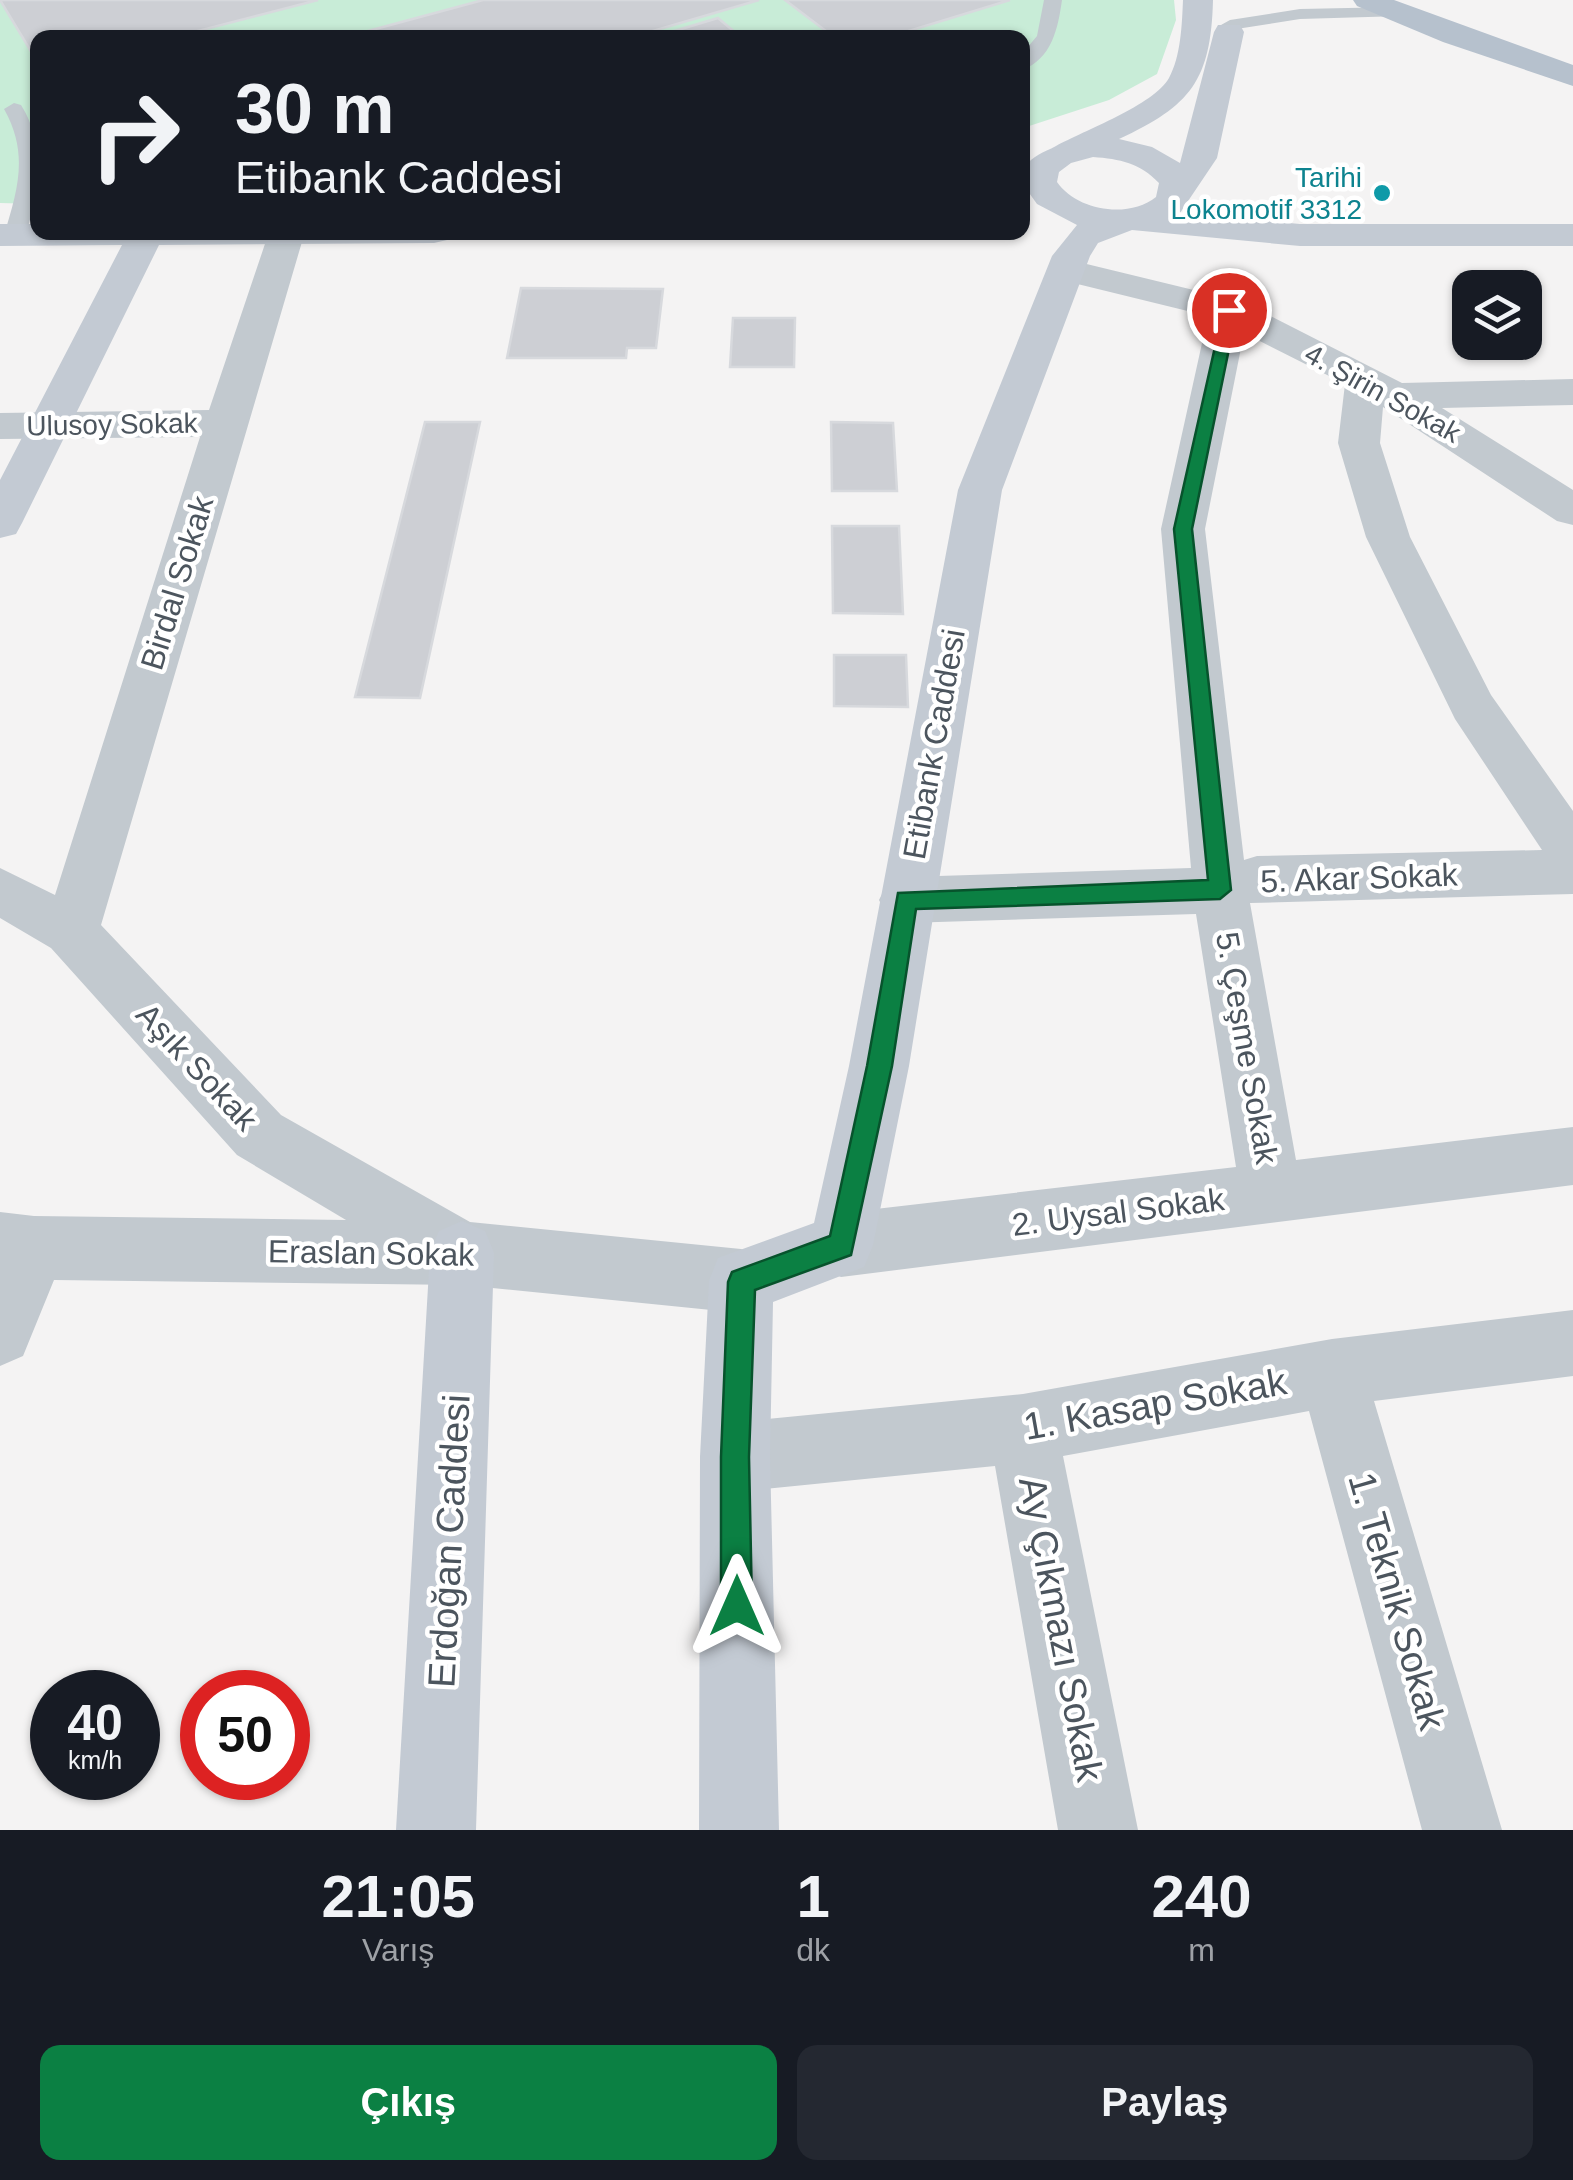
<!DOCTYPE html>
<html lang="tr">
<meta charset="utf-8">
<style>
:root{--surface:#171b24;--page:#242831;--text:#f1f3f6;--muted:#9ea1a6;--accent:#0b8043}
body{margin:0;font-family:Arial,sans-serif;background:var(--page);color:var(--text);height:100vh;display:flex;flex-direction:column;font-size:38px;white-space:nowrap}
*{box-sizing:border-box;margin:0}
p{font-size:32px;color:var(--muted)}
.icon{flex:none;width:55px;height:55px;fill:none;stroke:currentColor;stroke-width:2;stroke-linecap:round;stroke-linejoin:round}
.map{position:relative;height:1830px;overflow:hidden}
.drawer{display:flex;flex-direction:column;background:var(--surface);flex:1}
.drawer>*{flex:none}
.banner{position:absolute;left:30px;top:30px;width:1000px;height:210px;border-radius:20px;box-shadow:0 2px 8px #0004;background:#171b24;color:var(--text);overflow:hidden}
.controls{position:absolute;left:1452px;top:270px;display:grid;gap:20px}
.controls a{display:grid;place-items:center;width:90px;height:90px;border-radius:20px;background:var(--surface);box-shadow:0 2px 8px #0004;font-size:50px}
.speed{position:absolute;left:30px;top:1670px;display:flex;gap:20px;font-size:50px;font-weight:700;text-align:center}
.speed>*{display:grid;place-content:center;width:130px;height:130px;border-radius:50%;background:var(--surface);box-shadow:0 2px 8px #0004;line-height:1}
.speed small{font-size:25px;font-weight:400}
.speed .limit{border:15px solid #d22;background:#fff;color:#111}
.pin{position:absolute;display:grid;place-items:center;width:85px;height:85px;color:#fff;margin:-42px;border:5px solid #fff;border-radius:50%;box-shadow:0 2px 10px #0007}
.me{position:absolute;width:110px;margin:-55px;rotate:0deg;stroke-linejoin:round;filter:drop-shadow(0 0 8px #0008)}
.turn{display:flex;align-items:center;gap:35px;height:210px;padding:0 40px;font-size:45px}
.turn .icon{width:130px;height:130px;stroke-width:2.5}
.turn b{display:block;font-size:70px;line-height:85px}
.eta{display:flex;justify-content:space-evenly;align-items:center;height:170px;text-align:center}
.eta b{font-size:60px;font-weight:600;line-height:70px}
.primary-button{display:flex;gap:20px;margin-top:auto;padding:20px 40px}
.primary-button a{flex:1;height:115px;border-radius:20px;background:var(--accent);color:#fff;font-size:40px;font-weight:600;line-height:115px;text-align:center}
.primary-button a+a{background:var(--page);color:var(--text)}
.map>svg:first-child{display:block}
.green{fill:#c8ecd7}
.building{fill:#cdcfd4;stroke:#d7d9dd;stroke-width:2.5}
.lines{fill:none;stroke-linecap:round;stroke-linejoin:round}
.lane{fill:#c2c9cf;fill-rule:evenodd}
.street{fill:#c2c9cf;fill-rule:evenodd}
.secondary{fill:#c3cad3;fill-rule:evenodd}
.primary{fill:#b6c1cd;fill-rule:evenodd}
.route{fill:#0b8043;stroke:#07532c;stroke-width:2.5}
.culture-dot{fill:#0f9aa8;stroke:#fff;stroke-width:4}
.labels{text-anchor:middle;stroke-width:9;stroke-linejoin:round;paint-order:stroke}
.far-culture-label{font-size:28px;fill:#0d838f;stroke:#fff;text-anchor:end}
.far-street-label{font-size:28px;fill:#4c555e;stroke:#fff}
.street-label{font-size:32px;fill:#4c555e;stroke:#fff}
.near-street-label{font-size:38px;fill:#4c555e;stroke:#fff}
</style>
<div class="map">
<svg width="1573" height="1830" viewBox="0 0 1573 1830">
<rect width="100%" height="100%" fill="#f4f3f3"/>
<!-- green -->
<path class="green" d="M0,0H1174L1176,20L1157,74L1109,100L1023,128L1022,38H38L37,204L0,203Z"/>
<!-- building -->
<path class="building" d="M0,0H318L171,38H38V63Z
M483,0H759L629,38H342Z
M785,0H1010L886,38H835Z
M718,18L742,38H651Z
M521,288L663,289L656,348H627L626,358H507Z
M733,318H795L794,367H730Z
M425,422H480L420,698L355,697Z
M831,422L893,423L897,491H832Z
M832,526H899L903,614L833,613Z
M834,655H906L908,707L834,706Z"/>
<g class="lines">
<!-- lane -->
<path class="lane" d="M1044,0H1062C1058,28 1052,59 1022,70V54L1037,36Z
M1396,7L1402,8V16L1300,19L1230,30L1221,25L1230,20L1300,9Z
M14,103L21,105C47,146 38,191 26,235L15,241L4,235C18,189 29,153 4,109Z"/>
<!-- street -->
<path class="street" d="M269,232L304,235L101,925L281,1115L470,1222L741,1249L764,1258L773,1281L764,1304L741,1313L462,1285L54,1280L23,1356L0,1366V1212L34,1216L346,1220L237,1155L51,948L0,918V868L55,895L200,437L0,439V413L209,410Z
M1066,259L1243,302L1402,383L1573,379V405L1442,408L1573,490V525L1557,521L1383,407L1380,443L1410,537L1491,695L1573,811V894L1250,903L1296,1160L1573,1127V1185L841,1277L818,1267L809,1245L818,1223L841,1213L1236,1167L1196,914L906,923L887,916L879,900L887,884L906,877L1191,868L1161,529L1208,316L1053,278L1047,270L1053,262ZM1244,333L1345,384L1338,443L1366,537L1455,719L1542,850L1257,856L1244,860L1205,529Z
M1573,1310V1376L1374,1401L1502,1830H1422L1309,1411L1063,1456L1138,1830H1058L995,1466L735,1492L710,1482L700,1457L710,1432L735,1422L1023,1394L1332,1339Z"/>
<!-- secondary -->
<path class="secondary" d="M1183,0H1213C1211,80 1191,106 1119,139L1152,147L1180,163L1214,32L1218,25H1240L1244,32L1217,158L1180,213L1300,224H1573V246H1300L1132,230L1098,243L1090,256L1002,490L909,1066L873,1245L864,1267L773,1302L770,1457L779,1830H699L700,1457L709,1281L718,1258L814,1223L849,1066L958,490L1052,256L1077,225L1037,204L1022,183L1024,168C1033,155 1043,153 1056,146C1083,131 1154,105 1169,78C1181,56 1182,24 1183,0ZM1093,157C1120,159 1140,163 1159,183L1156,197C1129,219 1077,211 1057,182L1059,172L1071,163Z
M0,224H38V232H452L447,240L434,243L159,245L22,523L16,534L0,538V480L122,245L0,246Z
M462,1221L485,1231L494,1253L476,1830H396L430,1253L439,1231Z"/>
<!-- primary -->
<path class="primary" d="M1353,0H1394L1573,65V86L1443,42L1357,6Z"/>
</g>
<!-- route -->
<path class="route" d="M1224,307L1237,310L1192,529L1231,890L1220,899L916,909L892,1066L851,1255L755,1290L749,1457L752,1606L748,1617L737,1622L726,1617L721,1606V1457L728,1282L732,1272L830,1236L867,1066L898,893L1208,880L1174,529Z"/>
<!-- markers -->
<circle class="culture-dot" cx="1382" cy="193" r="10"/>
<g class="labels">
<!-- far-culture labels -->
<g class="far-culture-label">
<text x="1362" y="187">Tarihi<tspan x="1362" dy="32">Lokomotif 3312</tspan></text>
</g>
<!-- far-street labels -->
<g class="far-street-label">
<text transform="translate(1383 393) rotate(29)" y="10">4. Şirin Sokak</text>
<text transform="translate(112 424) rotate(-1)" y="10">Ulusoy Sokak</text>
</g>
<!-- street labels -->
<g class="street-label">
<text transform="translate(177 583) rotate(-73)" y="11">Birdal Sokak</text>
<text transform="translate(934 744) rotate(-80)" y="11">Etibank Caddesi</text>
<text transform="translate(1359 878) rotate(-2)" y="11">5. Akar Sokak</text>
<text transform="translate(1247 1048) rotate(80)" y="11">5. Çeşme Sokak</text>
<text transform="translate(197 1067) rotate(47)" y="11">Aşık Sokak</text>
<text transform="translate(1118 1212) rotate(-7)" y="11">2. Uysal Sokak</text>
<text transform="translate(371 1253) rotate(1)" y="11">Eraslan Sokak</text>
</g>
<!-- near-street labels -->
<g class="near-street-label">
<text transform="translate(1155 1404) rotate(-10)" y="13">1. Kasap Sokak</text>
<text transform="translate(449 1541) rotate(-87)" y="13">Erdoğan Caddesi</text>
<text transform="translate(1397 1601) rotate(74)" y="13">1. Teknik Sokak</text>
<text transform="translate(1061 1629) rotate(79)" y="13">Ay Çıkmazı Sokak</text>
</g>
</g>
</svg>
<div class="controls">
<a><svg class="icon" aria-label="layers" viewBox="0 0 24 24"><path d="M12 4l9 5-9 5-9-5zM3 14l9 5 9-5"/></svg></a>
</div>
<div class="speed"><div>40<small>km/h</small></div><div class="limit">50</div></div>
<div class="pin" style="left:1229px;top:310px;background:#d93025"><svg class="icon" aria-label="arrive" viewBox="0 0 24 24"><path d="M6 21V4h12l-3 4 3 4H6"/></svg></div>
<svg class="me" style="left:737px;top:1606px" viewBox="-20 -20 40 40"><path d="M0-17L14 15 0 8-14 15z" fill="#0b8043" stroke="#fff" stroke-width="4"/></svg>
<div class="banner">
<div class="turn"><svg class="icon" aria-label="right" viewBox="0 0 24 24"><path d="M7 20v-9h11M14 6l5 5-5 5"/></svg><div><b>30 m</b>Etibank Caddesi</div></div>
</div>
</div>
<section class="drawer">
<div class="eta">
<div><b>21:05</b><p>Varış</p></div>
<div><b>1</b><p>dk</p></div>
<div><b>240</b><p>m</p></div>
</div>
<div class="primary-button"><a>Çıkış</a><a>Paylaş</a></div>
</section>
